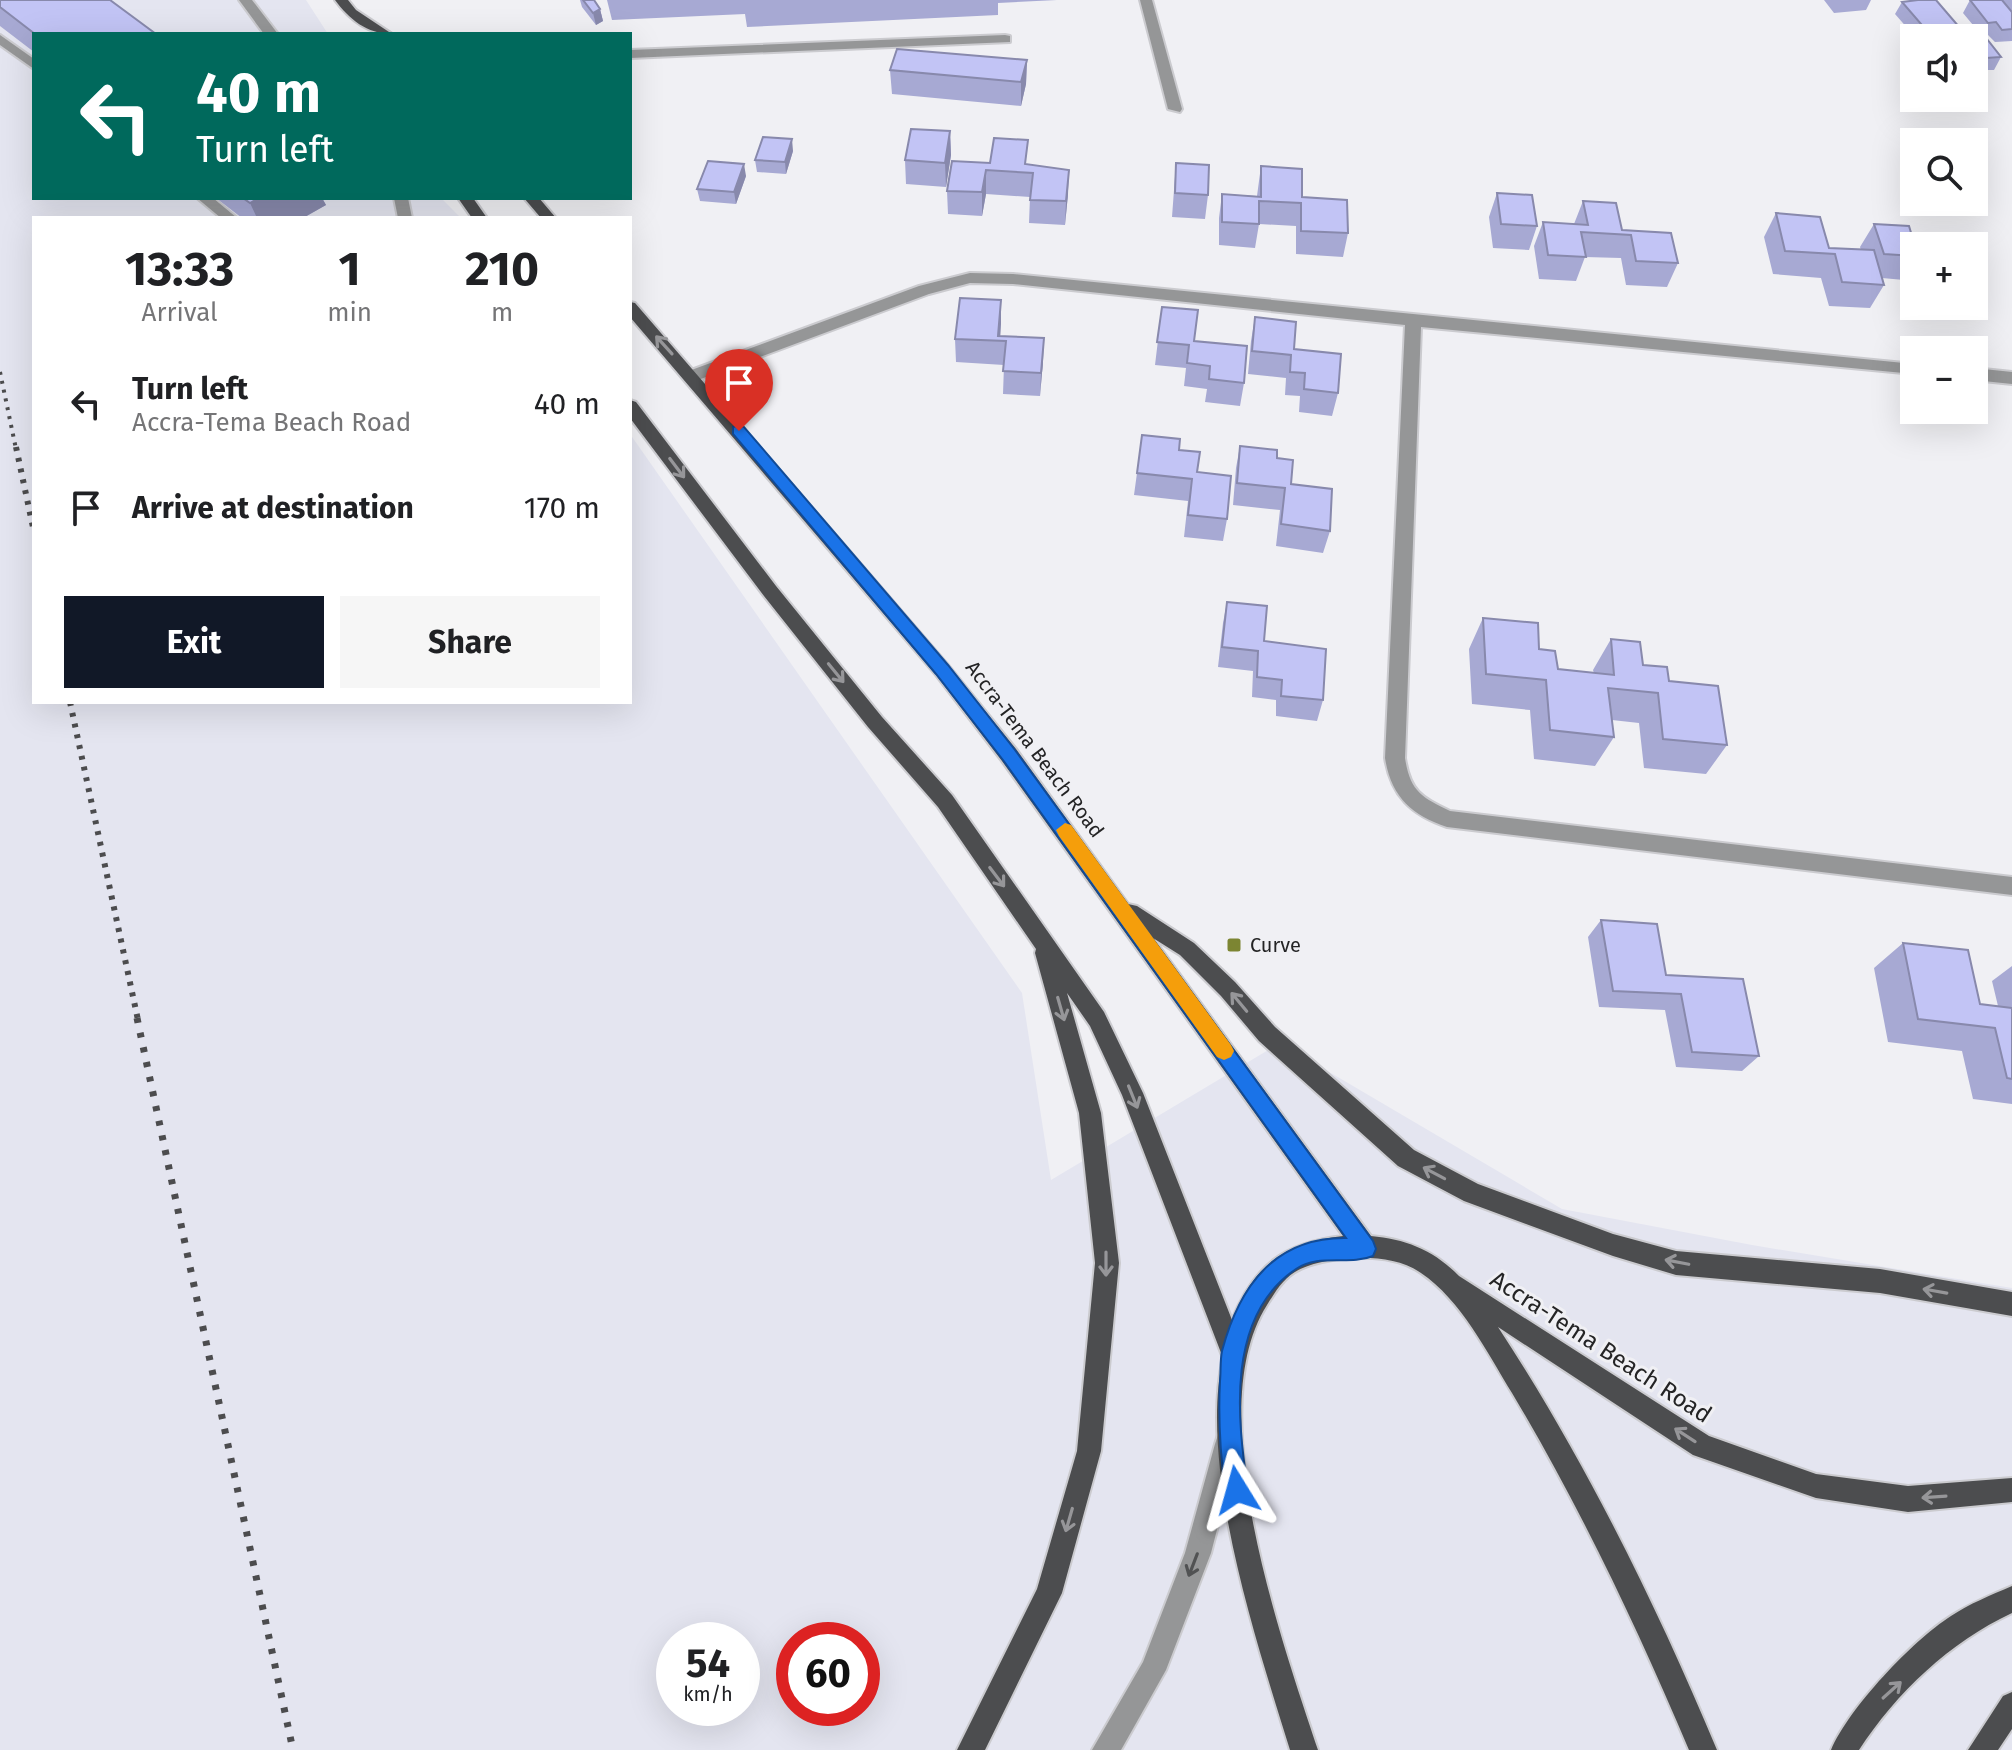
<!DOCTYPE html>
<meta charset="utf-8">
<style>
:root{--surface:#fff;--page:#f6f6f6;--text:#202124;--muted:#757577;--accent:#111827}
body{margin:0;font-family:"Fira Sans",sans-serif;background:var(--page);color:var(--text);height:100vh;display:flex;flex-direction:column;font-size:30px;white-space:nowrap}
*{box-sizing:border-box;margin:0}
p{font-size:26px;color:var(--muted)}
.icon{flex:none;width:44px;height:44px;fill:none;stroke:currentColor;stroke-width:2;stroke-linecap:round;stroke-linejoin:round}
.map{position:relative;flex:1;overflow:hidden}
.sheet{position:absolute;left:32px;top:216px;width:600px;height:488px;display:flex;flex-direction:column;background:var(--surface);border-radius:0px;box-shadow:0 8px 32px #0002}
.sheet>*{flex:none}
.top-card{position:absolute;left:32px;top:32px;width:600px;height:168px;border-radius:0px;box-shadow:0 8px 32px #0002;background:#00695c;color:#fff;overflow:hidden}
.buttons{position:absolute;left:1900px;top:24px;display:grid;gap:16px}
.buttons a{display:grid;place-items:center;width:88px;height:88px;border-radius:0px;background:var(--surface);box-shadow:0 8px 32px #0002;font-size:40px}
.speed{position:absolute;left:656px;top:1622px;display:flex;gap:16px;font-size:40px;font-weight:700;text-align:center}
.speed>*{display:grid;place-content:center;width:104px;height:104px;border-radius:50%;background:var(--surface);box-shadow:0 8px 32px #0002;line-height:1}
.speed small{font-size:20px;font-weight:400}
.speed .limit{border:12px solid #d22;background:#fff;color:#111}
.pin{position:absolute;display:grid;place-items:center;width:68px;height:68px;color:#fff;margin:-82px -34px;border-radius:50% 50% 50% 0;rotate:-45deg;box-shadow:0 0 8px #0007}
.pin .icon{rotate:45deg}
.me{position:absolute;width:88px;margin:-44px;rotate:352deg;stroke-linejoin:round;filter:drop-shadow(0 0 6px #0008)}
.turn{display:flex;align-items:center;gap:28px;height:168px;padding:0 32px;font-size:36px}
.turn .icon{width:104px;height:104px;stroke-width:2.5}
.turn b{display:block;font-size:56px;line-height:68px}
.eta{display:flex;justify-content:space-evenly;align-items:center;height:136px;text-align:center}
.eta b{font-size:48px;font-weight:700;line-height:56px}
.primary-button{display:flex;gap:16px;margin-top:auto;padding:16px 32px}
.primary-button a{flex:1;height:92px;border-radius:0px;background:var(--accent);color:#fff;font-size:32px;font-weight:700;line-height:92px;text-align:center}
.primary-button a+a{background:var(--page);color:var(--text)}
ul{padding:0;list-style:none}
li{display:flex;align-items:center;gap:24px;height:104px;padding:0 32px}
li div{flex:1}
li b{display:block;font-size:30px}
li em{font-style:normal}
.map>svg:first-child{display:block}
.built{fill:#e4e5f0;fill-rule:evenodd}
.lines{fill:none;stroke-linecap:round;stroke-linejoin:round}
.service-casing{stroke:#cbcbcf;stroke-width:4}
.minor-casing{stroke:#cbcbcf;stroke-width:4}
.primary-casing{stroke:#cbcbcf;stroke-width:4}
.service{fill:#959697;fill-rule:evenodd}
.minor{fill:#959697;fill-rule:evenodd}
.primary{fill:#4c4d4f;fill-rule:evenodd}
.rail-far2{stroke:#4c4c4e;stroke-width:4;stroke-dasharray:3 6;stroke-linecap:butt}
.rail-far1{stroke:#4c4c4e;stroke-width:6;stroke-dasharray:4 7;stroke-linecap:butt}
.rail{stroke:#4c4c4e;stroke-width:7;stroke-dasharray:5 10;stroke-linecap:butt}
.wall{fill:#a7a9d3}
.shaded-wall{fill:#8889ac}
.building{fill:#c2c4f5;stroke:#8889ac;stroke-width:2}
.oneway{stroke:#969699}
.oneway2{stroke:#515253}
.route{fill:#1a73e8;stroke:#114b97;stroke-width:2}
.slow{fill:#f59e0b}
.poi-dot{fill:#7c8532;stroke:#f0f0f4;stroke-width:3}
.labels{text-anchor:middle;stroke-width:6;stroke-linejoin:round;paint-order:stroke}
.street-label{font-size:20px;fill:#242425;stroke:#f0f0f4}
.poi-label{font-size:20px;fill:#242425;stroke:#f0f0f4;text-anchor:start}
.near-street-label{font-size:24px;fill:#242425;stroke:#f0f0f4}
</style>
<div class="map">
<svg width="2012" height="1750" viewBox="0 0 2012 1750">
<rect width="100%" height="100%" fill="#f0f0f4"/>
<!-- built -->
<path class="built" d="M0,0H306L328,34H34V198H441L461,218H34V702H630V434L1022,993L1051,1180L1280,1043L1562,1209L1752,1245L2012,1288V1750H0ZM674,1640H742V1708H674ZM794,1640H862V1708H794Z"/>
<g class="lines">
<!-- service casing -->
<g class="service-casing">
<path id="service" d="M239,0H252L278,34H264Z
M1140,0H1152L1182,109L1180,112L1168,109Z
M0,35L34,59V69L0,45Z
M1005,35L1010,36V42L630,58V50Z
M197,198H213L237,218H221Z
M394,198H408L412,218H398Z
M1227,1432L1236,1435L1239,1444L1211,1553L1166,1670L1121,1750H1092L1143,1662L1185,1553L1215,1444L1218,1435Z"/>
</g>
<!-- minor casing -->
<g class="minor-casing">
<path id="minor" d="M970,273L1013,274L1914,364V374L1421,327L1405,758C1410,791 1421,797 1450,811L2012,877V895L1447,827C1411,815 1391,796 1385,758L1405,325L1013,284L970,283L929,294L698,380L692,382L684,376L686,372L919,286Z
M1974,368L2012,372V384L1974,380Z"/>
</g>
<!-- primary casing -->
<g class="primary-casing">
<path id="primary" d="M335,0H348L356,10L392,34C367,34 349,19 335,0Z
M458,198H473L487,218H472Z
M524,198H539L556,218H541Z
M630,302L635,303L948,665L1016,749L1128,904L1137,906L1194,943L1235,982L1275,1027L1414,1150L1478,1184L1613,1234L1676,1251L1880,1269L2012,1292V1316L1880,1293L1676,1275L1613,1256L1464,1201L1398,1166L1259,1041L1221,996L1180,955L1153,938L1371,1236C1406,1239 1435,1251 1459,1276L1709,1436L1816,1474L1908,1486L2012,1478V1502L1908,1512L1816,1498L1693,1455L1498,1327C1585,1460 1656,1604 1717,1750H1689C1637,1627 1580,1507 1512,1393C1487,1352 1461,1300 1421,1273C1394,1254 1352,1256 1322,1262C1291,1269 1283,1279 1267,1305C1200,1410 1281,1639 1318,1750H1290C1257,1643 1198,1468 1223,1358L1122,1095L1090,1026L1067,993L1101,1113L1119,1263L1101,1451L1062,1593L985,1750H957L1037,1589L1077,1451L1095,1263L1079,1113L1035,953L1036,949L938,807L868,727L764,596L630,418V400L636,402L776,586L882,717L952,795L1104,1012L1143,1093L1232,1320C1255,1264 1284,1243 1343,1236L1002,761L936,675L630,317Z
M2012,1586V1613C1950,1642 1897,1692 1859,1750H1831C1849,1708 1912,1641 1951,1616C1969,1604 1991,1595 2012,1586Z
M2012,1692V1729L1998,1750H1968L2003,1696Z"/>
</g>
<!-- service -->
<use href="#service" class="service"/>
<!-- minor -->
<use href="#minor" class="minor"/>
<!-- primary -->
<use href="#primary" class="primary"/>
<!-- rail-far2 -->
<path class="rail-far2" d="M0,372L16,449"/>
<!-- rail-far1 -->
<path class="rail-far1" d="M16,447L34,532
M70,702L138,1020"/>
<!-- rail -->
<path class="rail" d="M137,1018L293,1750"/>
</g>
<!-- wall -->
<path class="wall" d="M0,0L156,34H34V52L0,26Z
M580,0H594L600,9L603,21L596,25L582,7Z
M607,0H1057L998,3V15L747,27L745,14L612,20Z
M1824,0H1871L1866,10L1834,13Z
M1970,0H2012V41L1995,42L1988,35H1984L2001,57L1994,70H1979L1974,64V38H1954L1961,26L1973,25L1963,13Z
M1902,2L1960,28L1954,38H1916L1895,14Z
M1027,60L1026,84L1021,106L892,94L890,70Z
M950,131L951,155L946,187L906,184L905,160Z
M793,151L786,174L757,172L755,160Z
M952,161L1027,165L1068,194L1065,225L1029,223L1030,197L986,194L982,216L948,214L947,191Z
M1176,163L1208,195L1205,219L1172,217Z
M1261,166L1348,233L1343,257L1296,254V226L1259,224L1255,248L1219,245V218L1222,194L1257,196Z
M746,176L736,204L700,201L697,189Z
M1497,193L1537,226L1529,250L1493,248L1489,217Z
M216,198H322L326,205L303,218H242Z
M1583,201L1622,230L1678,263L1667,287L1626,285L1621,258L1585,257L1576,281L1539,279L1534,246L1543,222L1574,224Z
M1776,213L1829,248L1861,250L1860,247L1874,224L1914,246V264L1904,280L1882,278L1884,285L1870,308L1829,306L1821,278L1773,274L1764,237Z
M1974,271L1981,292L1974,303Z
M1914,274V289L1911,278Z
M1001,300L1000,336L1043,361L1040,396L1003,394L1004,365L956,362L955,339Z
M1919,306H1972L1965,316L1921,313Z
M1162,307L1194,341L1244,383L1240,406L1205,402L1207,389L1184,386L1186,368L1155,365Z
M1255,317L1294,349L1338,393L1332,416L1299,412L1300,396L1285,395L1286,378L1248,374L1251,341Z
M1240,446L1277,458L1291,484L1330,531L1323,553L1276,546L1280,510L1233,505L1236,468Z
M1179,450L1197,472L1227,519L1223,541L1184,537L1188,501L1134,495L1137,473Z
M1227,602L1264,641L1323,700L1317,721L1276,716V700L1252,697L1253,671L1218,667L1223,623Z
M1483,618L1539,649L1558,669L1594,673L1593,670L1611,639L1643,665L1669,681L1727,745L1706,774L1644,768L1639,723L1612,720L1614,737L1595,766L1534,759L1530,710L1472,704L1469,649Z
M1601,920L1666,975L1759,1056L1742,1071L1676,1067L1665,1010L1599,1007L1588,937Z
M1903,943L1980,1004L1998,1006L1992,981L2012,966V1104L1973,1099L1962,1051L1888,1042L1874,968Z"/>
<!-- shaded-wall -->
<path class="shaded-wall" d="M600,9L603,21L596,25L593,13Z
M1027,60L1026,84L1021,106V82Z
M950,131L951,155L946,187L945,163Z
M792,139L793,151L786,174L785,162Z
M744,164L746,176L736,204L734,192Z
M986,170V194L982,216V192Z
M1069,170L1068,194L1065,225L1066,201Z
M259,198H322L326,205L303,218H257L250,203Z
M1001,300V324L1000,341H998Z
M1044,338L1043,361L1040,396L1041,373Z"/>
<!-- building -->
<path class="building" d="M0,0H110L156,34H35L0,7Z
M583,0H594L600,9L593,13Z
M1918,0H1936L1960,28L1927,31L1902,2Z
M1970,0H2002L2012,12V29L2002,30L1996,22L1988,23Z
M1976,25L2001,57L1986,58L1974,42V38H1971L1961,26Z
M897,49L1027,60L1021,82L890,70Z
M911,129L950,131L945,163L905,160Z
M763,137L792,139L785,162L755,160Z
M994,138L1028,140L1025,164L1069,170L1066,201L1030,200L1033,173L986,170L982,192L947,191L952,161L990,163Z
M708,161L744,164L734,192L697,189Z
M1176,163L1209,165L1208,195L1175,193Z
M1261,166L1302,169V197L1347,200L1348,233L1301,231V203L1259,201V224L1222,222V194L1261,197Z
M1497,193L1532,195L1537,226L1501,224Z
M243,198H259L250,203Z
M1583,201L1616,203L1622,230L1671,233L1678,263L1636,261L1631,235L1581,232L1586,257L1548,255L1543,222L1588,225Z
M1776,213L1820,217L1829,248L1874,250L1884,285L1842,282L1835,254L1785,251Z
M1874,224L1909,226L1915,246H1914V256L1884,254Z
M1974,271L1981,292H1974Z
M960,298L1001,300L998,336L1044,338L1041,373L1003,371L1006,341L955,339Z
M1162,307L1198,310L1194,341L1247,346L1244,383L1209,379L1210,366L1187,363L1189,345L1157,342Z
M1255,317L1296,322L1294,349L1341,354L1338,393L1304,389L1305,373L1290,372L1291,355L1252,351Z
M1142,435L1180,439L1179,450L1200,452L1197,472L1231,476L1227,519L1188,515L1192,479L1137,473Z
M1240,446L1277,450V458L1293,460L1291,484L1332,489L1330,531L1281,524L1285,488L1237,483Z
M1227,602L1267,606L1264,641L1326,649L1323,700L1281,696L1282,680L1257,677L1258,651L1222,647Z
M1483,618L1538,623L1539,649L1555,651L1558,669L1614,675L1611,639L1640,642L1643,665L1667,667L1669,681L1718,686L1727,745L1663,739L1658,693L1608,688L1614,737L1550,730L1546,680L1486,674Z
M1601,920L1657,924L1666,975L1743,979L1759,1056L1692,1052L1681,994L1613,991Z
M1903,943L1968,950L1980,1004L2012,1008V1079L2007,1078L1995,1028L1918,1019Z"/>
<!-- one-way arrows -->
<defs><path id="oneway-shaft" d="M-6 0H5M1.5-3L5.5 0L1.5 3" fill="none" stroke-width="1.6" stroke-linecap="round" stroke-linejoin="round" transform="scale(2)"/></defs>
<g class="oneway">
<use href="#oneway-shaft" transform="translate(664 345) rotate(-132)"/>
<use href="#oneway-shaft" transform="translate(677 468) rotate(53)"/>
<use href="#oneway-shaft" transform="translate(836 673) rotate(51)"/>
<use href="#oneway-shaft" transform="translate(997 877) rotate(53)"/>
<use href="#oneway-shaft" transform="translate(1239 1002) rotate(-130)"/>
<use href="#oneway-shaft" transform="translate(1061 1009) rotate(74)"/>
<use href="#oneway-shaft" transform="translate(1133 1097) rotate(68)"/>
<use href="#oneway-shaft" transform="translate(1434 1173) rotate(-152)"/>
<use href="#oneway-shaft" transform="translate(1677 1262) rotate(-169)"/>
<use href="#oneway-shaft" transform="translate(1106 1264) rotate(90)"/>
<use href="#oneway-shaft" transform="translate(1935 1291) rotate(-170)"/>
<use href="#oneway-shaft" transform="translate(1685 1435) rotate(-147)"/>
<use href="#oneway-shaft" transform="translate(1934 1497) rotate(176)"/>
<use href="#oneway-shaft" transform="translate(1069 1520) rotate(106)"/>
<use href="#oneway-shaft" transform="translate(1892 1690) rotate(-42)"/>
</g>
<use class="oneway2" href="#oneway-shaft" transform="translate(1193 1565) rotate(111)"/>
<!-- route -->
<path class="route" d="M739,425L744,427L948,665L1015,750L1373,1241L1376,1249L1373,1256C1349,1266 1319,1253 1296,1269C1226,1316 1237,1418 1248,1490L1245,1498L1237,1502L1229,1498L1225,1490C1220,1452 1218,1420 1220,1381C1221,1371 1220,1360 1222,1351C1239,1287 1275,1237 1346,1238L1003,760L936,674L733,434V427Z"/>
<!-- slow -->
<path class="slow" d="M1065,823L1071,825L1231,1045L1234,1051L1231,1057L1224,1060L1217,1057L1059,836L1056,830Z"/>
<!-- markers -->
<rect class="poi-dot" x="1226" y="937" width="16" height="16" rx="4"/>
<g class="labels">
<!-- street labels -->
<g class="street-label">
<text transform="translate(1035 749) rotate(53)" y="7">Accra-Tema Beach Road</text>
</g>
<!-- poi labels -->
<g class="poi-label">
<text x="1250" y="952">Curve</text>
</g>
<!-- near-street labels -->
<g class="near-street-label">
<text transform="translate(1601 1347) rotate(33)" y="8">Accra-Tema Beach Road</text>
</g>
</g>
</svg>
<div class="buttons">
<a><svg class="icon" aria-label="sound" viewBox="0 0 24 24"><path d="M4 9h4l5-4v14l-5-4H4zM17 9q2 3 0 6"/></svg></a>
<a><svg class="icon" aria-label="search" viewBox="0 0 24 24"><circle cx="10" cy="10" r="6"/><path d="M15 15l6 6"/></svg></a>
<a>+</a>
<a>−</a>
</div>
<div class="speed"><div>54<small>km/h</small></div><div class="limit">60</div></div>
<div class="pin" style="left:739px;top:431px;background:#d93025"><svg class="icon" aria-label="arrive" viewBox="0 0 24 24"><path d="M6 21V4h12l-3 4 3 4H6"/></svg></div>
<svg class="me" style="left:1237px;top:1490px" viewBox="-20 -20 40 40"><path d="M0-17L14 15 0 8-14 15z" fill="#1a73e8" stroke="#fff" stroke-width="4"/></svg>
<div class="top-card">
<div class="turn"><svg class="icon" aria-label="left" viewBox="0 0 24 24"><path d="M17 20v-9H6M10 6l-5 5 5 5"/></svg><div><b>40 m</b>Turn left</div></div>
</div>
<section class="sheet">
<div class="eta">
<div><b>13:33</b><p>Arrival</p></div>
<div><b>1</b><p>min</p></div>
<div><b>210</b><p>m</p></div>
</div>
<ul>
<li><svg class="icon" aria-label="left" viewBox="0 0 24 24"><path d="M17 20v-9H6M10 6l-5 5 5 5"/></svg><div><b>Turn left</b><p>Accra-Tema Beach Road</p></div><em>40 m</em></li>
<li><svg class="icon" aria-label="arrive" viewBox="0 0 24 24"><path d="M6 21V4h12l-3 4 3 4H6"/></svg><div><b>Arrive at destination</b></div><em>170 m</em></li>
</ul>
<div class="primary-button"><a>Exit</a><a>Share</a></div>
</section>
</div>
